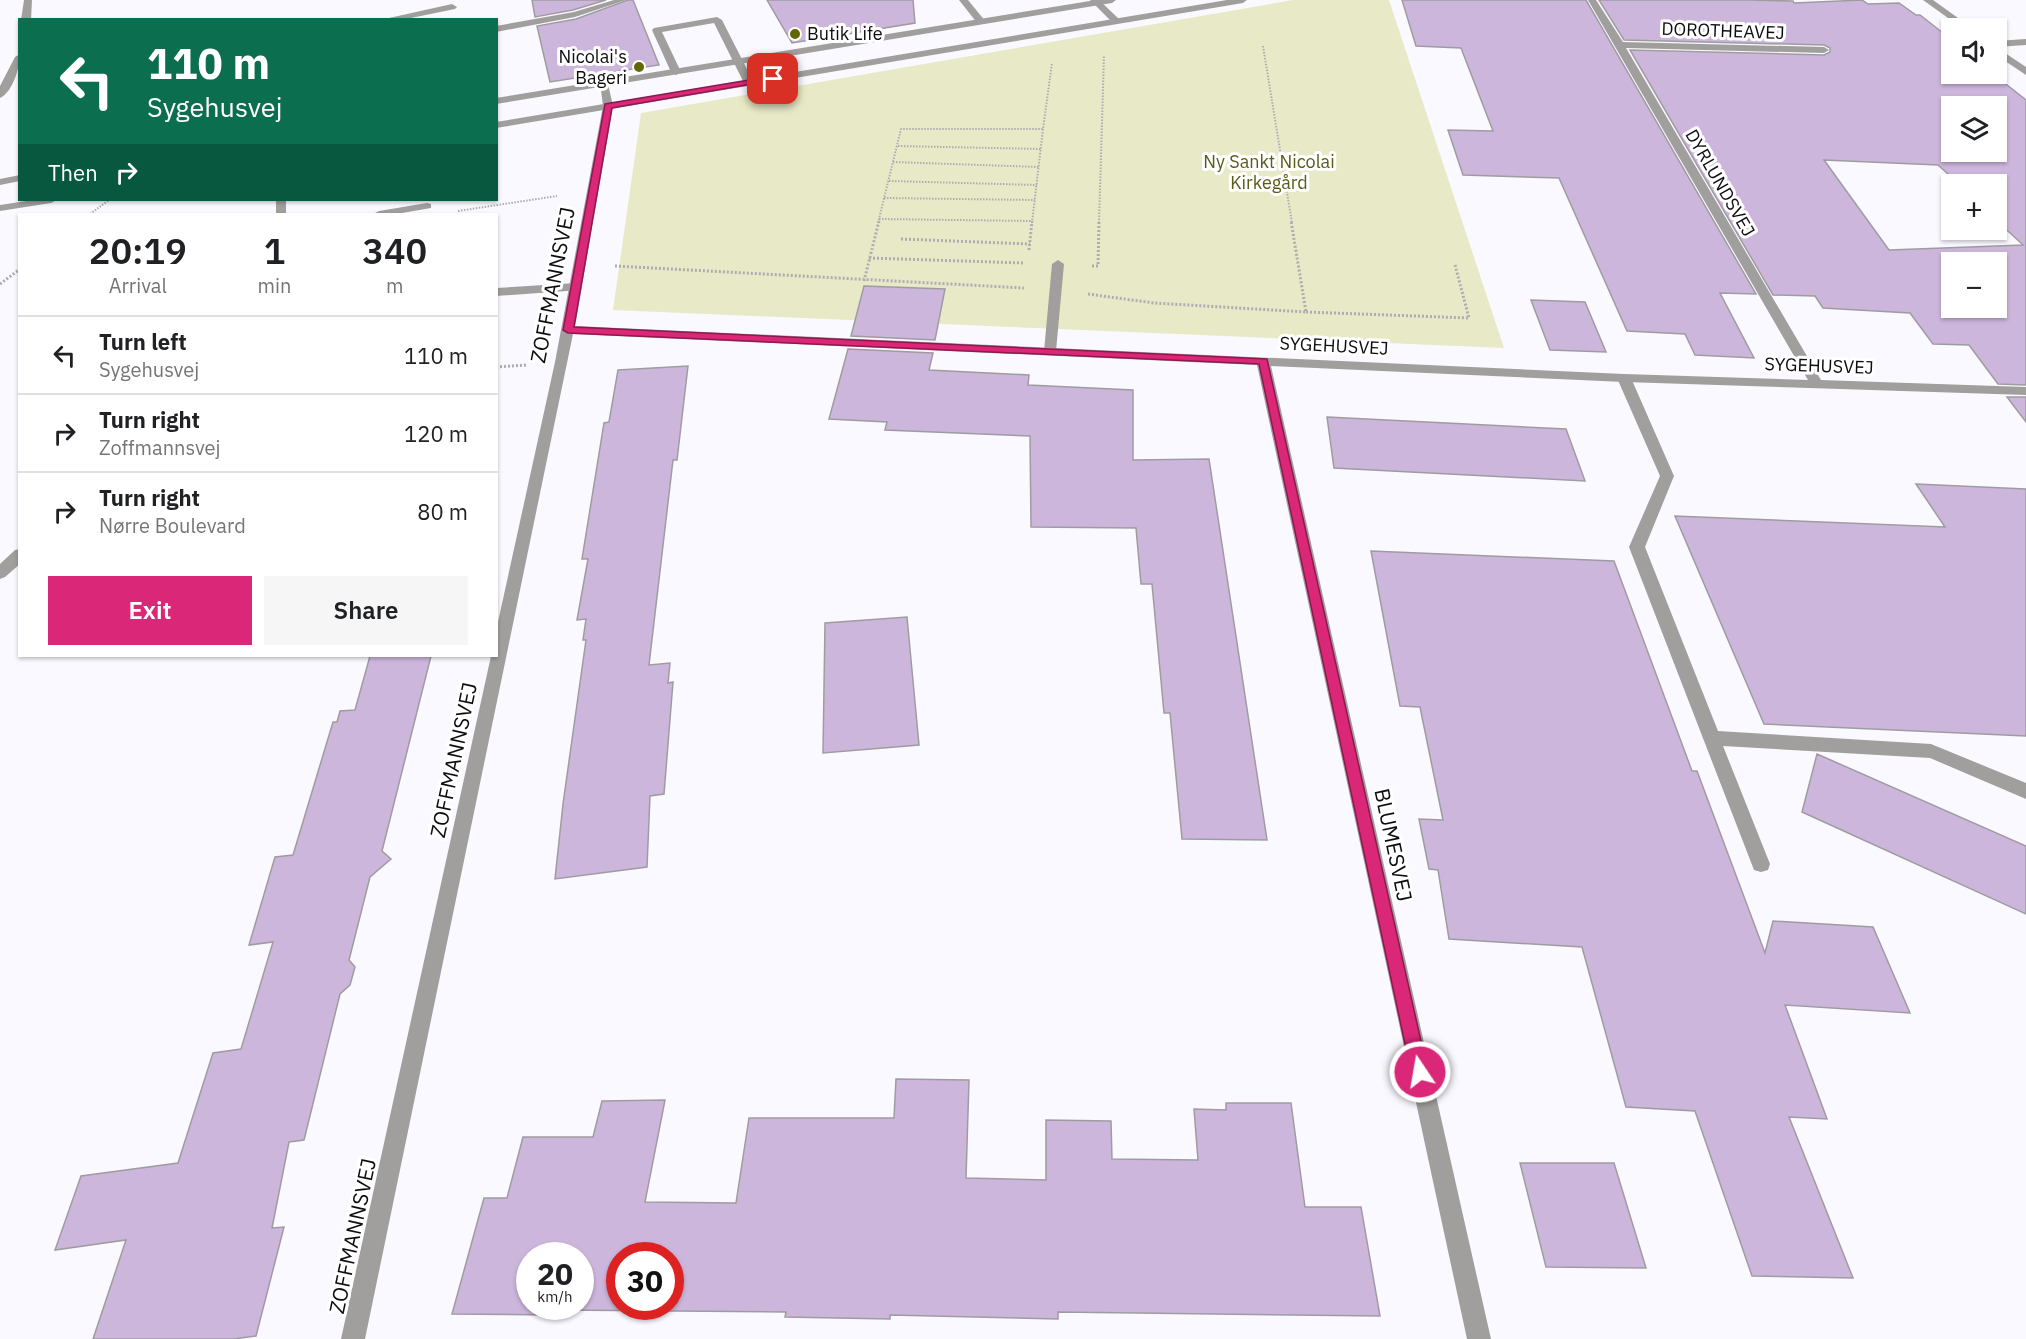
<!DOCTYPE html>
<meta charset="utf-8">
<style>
:root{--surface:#fff;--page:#f6f6f6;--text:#202124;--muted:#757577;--line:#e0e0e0;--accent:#db2777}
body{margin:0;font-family:"IBM Plex Sans",sans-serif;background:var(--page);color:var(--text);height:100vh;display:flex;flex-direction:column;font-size:22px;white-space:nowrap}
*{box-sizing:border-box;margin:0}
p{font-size:20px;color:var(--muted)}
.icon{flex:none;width:33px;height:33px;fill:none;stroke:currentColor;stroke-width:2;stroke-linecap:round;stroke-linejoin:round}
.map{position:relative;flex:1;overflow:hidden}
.details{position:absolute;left:18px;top:213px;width:480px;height:444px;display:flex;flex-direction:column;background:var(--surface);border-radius:0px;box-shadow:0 2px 4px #0004}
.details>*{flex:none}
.hud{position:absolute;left:18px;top:18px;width:480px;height:183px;border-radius:0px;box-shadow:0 2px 4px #0004;background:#0b6e4f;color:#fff;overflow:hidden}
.fabs{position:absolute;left:1941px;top:18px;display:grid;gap:12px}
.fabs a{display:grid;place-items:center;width:66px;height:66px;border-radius:0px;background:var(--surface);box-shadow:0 2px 4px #0004;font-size:30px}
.speed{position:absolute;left:516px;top:1242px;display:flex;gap:12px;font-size:30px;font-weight:700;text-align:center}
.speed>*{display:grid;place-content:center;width:78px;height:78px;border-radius:50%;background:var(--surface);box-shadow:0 2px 4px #0004;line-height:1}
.speed small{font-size:15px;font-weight:400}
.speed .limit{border:9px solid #d22;background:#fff;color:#111}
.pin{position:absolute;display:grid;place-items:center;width:51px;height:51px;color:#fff;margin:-26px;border-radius:12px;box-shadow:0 3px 9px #0006}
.me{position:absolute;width:66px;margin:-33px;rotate:348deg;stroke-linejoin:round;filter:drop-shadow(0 0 4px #0008)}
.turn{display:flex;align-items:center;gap:21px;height:126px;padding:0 30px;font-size:27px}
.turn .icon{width:78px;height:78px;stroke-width:2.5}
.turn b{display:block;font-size:42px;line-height:51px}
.then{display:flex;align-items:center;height:57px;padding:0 30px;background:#0003;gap:12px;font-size:22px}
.eta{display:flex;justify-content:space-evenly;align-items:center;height:102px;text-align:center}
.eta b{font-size:36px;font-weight:600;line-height:42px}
.cta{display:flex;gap:12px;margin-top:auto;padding:12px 30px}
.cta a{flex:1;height:69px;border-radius:0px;background:var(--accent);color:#fff;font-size:24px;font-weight:600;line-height:69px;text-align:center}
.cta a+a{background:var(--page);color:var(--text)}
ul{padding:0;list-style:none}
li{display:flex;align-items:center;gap:18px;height:78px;padding:0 30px;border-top:2px solid var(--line)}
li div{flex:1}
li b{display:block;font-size:22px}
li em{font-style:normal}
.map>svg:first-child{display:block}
.green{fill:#e8eac7}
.building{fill:#cdb6dc;stroke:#9f9ca1;stroke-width:1.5;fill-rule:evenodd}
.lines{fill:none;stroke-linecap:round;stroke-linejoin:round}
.path-far1{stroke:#adacb1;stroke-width:2;stroke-dasharray:1.5 1.5;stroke-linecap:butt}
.path{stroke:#adacb1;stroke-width:3;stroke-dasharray:2 2;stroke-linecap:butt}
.service{fill:#a19f9d;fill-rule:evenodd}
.minor{fill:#a19f9d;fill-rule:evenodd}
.tertiary{fill:#a19f9d;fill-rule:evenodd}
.route{fill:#db2777;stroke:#8e194d;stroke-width:1.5}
.poi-dot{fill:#616705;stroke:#fff;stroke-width:2}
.labels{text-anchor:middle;stroke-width:6;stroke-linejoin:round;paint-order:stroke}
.far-street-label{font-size:18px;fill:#0d0d0f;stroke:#fff}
.far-poi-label{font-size:18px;fill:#0d0d0f;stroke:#fff;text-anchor:start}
.far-park-label{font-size:18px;fill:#5a5b17;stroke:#fff}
.street-label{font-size:21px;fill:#0d0d0f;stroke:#fff}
</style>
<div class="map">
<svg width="2026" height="1339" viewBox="0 0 2026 1339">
<rect width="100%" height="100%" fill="#faf9ff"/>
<!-- green -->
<path class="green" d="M1293,0H1389L1504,348L613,310L641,113Z"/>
<!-- building -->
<path class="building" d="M532,0H606L573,10L535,17Z
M628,0H633L659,65L550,82L537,26L576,19Z
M767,0H913L915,23L792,43Z
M1402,0H1586L1756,294L1720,293L1754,358L1695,355L1685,334L1627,331L1559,178L1463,175L1448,130L1493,131L1461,48L1416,46Z
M1599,0H1749L1793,1L1794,3L1862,0L1868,4L1899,3L1916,15H1920L1952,40V74H1993L2026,100V385L1998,384L1969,345L1933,344L1910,313L1823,308L1815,296L1773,295L1630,50L1824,55L1830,52V48L1824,45L1624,40ZM1952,106H1996V152H1952ZM1824,160L1938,165L1959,184H1996V220L2023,245L1889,250ZM1952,262H1996V308H1952Z
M864,286L945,289L935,340L851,336Z
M1531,300L1585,302L1606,352L1550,350Z
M848,349L933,353L929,370L1029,375L1028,385L1133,390V460L1209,459L1267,840L1182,839L1170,713H1164L1152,584H1141L1136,528L1031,527L1030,436L885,430L887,422L829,419Z
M688,366L677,460H673L649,665L670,663L668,683L673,682L664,794L650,796L647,867L555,879L563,804L586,640H583L586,619L577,620L588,559H582L604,423L609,422L618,370Z
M2007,397H2026V422Z
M1327,417L1566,429L1585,481L1334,468Z
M1916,484L2026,489V736L1764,724L1675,516L1945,527Z
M1371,551L1614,561L1692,771H1697L1765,953L1773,921L1873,927L1910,1013L1785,1005L1827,1119L1789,1117L1853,1278L1752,1276L1695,1111L1626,1107L1582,947L1449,939L1438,870L1429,869L1419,819L1443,820L1420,707L1400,706Z
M907,617L919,745L823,753L825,623Z
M370,656H431L382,851L391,859L370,877L349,960L355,967L350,985L340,994L304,1140L289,1142L272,1228L284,1227L256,1336L233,1339H93L126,1240L55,1250L81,1176L178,1163L213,1053L241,1049L273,942L249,945L275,857L293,855L333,722H337L340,711L355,710Z
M1817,754L2026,846V914L1802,812Z
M896,1079L969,1080L966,1178L1046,1180V1120L1111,1121L1112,1159L1198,1160L1194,1109L1226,1110V1103H1291L1305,1207H1361L1380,1316L1058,1312V1319L890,1315V1319L785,1317L786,1312L558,1310L557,1315L452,1314L484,1198H507L523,1137H593L602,1101L665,1100L645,1202L736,1203L749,1118H894ZM530,1256H580V1306H530ZM620,1256H670V1306H620Z
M1520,1163H1614L1646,1268L1546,1267Z"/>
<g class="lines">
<!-- path-far1 -->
<path class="path-far1" d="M1263,46L1292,223
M898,146L1041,149
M893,162L1039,167
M889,181L1037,185
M884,198L1035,200
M458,211L557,196
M90,214L109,200
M879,219L1032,221
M878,223L901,129H1043L1052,63
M1032,223L1043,129
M1099,223L1104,55"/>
<!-- path -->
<path class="path" d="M901,239L1030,244
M1029,250L1032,221
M869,258L1024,263
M615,266L1024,288
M1092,266H1098L1099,221
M864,281L879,221
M0,284L20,269
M1088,294L1154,303L1306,312L1291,221
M1306,312L1469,318L1455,265
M496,367L526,365"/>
<!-- service -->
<path class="service" d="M959,0H968L986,22L984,24H978Z
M1090,0H1099L1119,19V23H1113Z
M717,17L722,20L754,83L752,85L744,83L714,23L662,32L681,72L676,75L671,72L652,30L654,28Z
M427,203L431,204V208L396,214H373L379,211Z
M1058,260L1064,264L1056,351L1050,355L1044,351L1052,264Z
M576,283L580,284V290L496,296V288Z
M1624,374L1631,378L1674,476L1645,547L1718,731L1931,744L2026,783V799L1930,758L1723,746L1770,864L1768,870L1761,872L1754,870L1629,547L1660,476L1617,378Z"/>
<!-- minor -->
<path class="minor" d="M24,0H32L31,20H21Z
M614,0H626L575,17L496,32V26L574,12Z
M1588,0H1596L1623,42L1824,47L1829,50L1824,53L1626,48L1821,380L2026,387V395L1624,382L1271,366L1491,1339H1467L1257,365L573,334L365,1339H341L491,656H496V631L555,362L603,106L600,82L608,84L613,106L575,326L1624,374L1808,380Z
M1923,0H1933L1972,28H1962Z
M452,4L457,7L455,9L401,20H380Z
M2026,39V45L1996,47V41Z
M1996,47L2026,67V75L1996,55Z
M20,54C20,67 13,92 0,98V86L15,57Z
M276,200H286V214H276Z
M20,549V564L5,577L0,579V564L15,550Z"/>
<!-- tertiary -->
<path class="tertiary" d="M1096,0H1116L1112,3L496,104V98Z
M1227,0H1247L1243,3L496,128V122Z
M20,175V181L0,185V179Z
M33,200H57L51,203L0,211V205Z"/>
</g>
<!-- route -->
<path class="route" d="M773,76L777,79L776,80L612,108L574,327L1267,359L1428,1072L1426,1078L1420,1081L1414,1078L1411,1072L1259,364L568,333L563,330L605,104Z"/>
<!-- markers -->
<g class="poi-dot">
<circle cx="795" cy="34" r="6"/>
<circle cx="639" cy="67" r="6"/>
</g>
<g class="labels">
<!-- far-street labels -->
<g class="far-street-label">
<text transform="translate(1723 31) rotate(2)" y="6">DOROTHEAVEJ</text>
<text transform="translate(1720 183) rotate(60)" y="6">DYRLUNDSVEJ</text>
<text transform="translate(1334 346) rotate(3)" y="6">SYGEHUSVEJ</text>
<text transform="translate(1819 366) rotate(2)" y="6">SYGEHUSVEJ</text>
</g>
<!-- far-poi labels -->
<g class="far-poi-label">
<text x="807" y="40">Butik Life</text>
<text x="627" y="63" text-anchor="end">Nicolai's<tspan x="627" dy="21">Bageri</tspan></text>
</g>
<!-- far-park labels -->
<g class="far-park-label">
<text x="1269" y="168">Ny Sankt Nicolai<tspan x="1269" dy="21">Kirkegård</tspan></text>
</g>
<!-- street labels -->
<g class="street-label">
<text transform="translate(553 285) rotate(-79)" y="7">ZOFFMANNSVEJ</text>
<text transform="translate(454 760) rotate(-78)" y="7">ZOFFMANNSVEJ</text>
<text transform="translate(1393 845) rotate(78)" y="7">BLUMESVEJ</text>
<text transform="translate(353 1236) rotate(-78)" y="7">ZOFFMANNSVEJ</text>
</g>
</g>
</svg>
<div class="fabs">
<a><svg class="icon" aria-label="sound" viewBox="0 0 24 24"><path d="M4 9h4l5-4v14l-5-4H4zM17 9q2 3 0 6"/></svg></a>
<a><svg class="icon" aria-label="layers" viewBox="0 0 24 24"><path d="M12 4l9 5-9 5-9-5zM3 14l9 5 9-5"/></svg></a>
<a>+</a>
<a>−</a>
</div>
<div class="speed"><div>20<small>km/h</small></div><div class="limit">30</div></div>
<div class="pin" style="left:773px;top:79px;background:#d93025"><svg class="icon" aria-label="arrive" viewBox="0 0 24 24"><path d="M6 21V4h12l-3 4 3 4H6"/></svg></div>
<svg class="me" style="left:1420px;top:1072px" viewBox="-20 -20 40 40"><circle r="17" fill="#db2777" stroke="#fff" stroke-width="3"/><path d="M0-11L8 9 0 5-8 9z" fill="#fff"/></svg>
<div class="hud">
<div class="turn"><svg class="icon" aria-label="left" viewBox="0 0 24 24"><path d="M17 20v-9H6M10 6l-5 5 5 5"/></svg><div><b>110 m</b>Sygehusvej</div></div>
<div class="then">Then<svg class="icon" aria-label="right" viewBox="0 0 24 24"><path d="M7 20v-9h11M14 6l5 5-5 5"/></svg></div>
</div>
<section class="details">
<div class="eta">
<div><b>20:19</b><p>Arrival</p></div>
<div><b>1</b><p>min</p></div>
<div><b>340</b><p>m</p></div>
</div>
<ul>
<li><svg class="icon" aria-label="left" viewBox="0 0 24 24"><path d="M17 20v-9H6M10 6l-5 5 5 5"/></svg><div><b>Turn left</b><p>Sygehusvej</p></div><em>110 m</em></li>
<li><svg class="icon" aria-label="right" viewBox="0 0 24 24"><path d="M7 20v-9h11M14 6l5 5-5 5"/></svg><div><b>Turn right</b><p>Zoffmannsvej</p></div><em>120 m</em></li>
<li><svg class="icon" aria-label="right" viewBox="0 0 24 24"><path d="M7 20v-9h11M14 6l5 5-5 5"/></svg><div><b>Turn right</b><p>Nørre Boulevard</p></div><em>80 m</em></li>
</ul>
<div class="cta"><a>Exit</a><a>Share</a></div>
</section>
</div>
